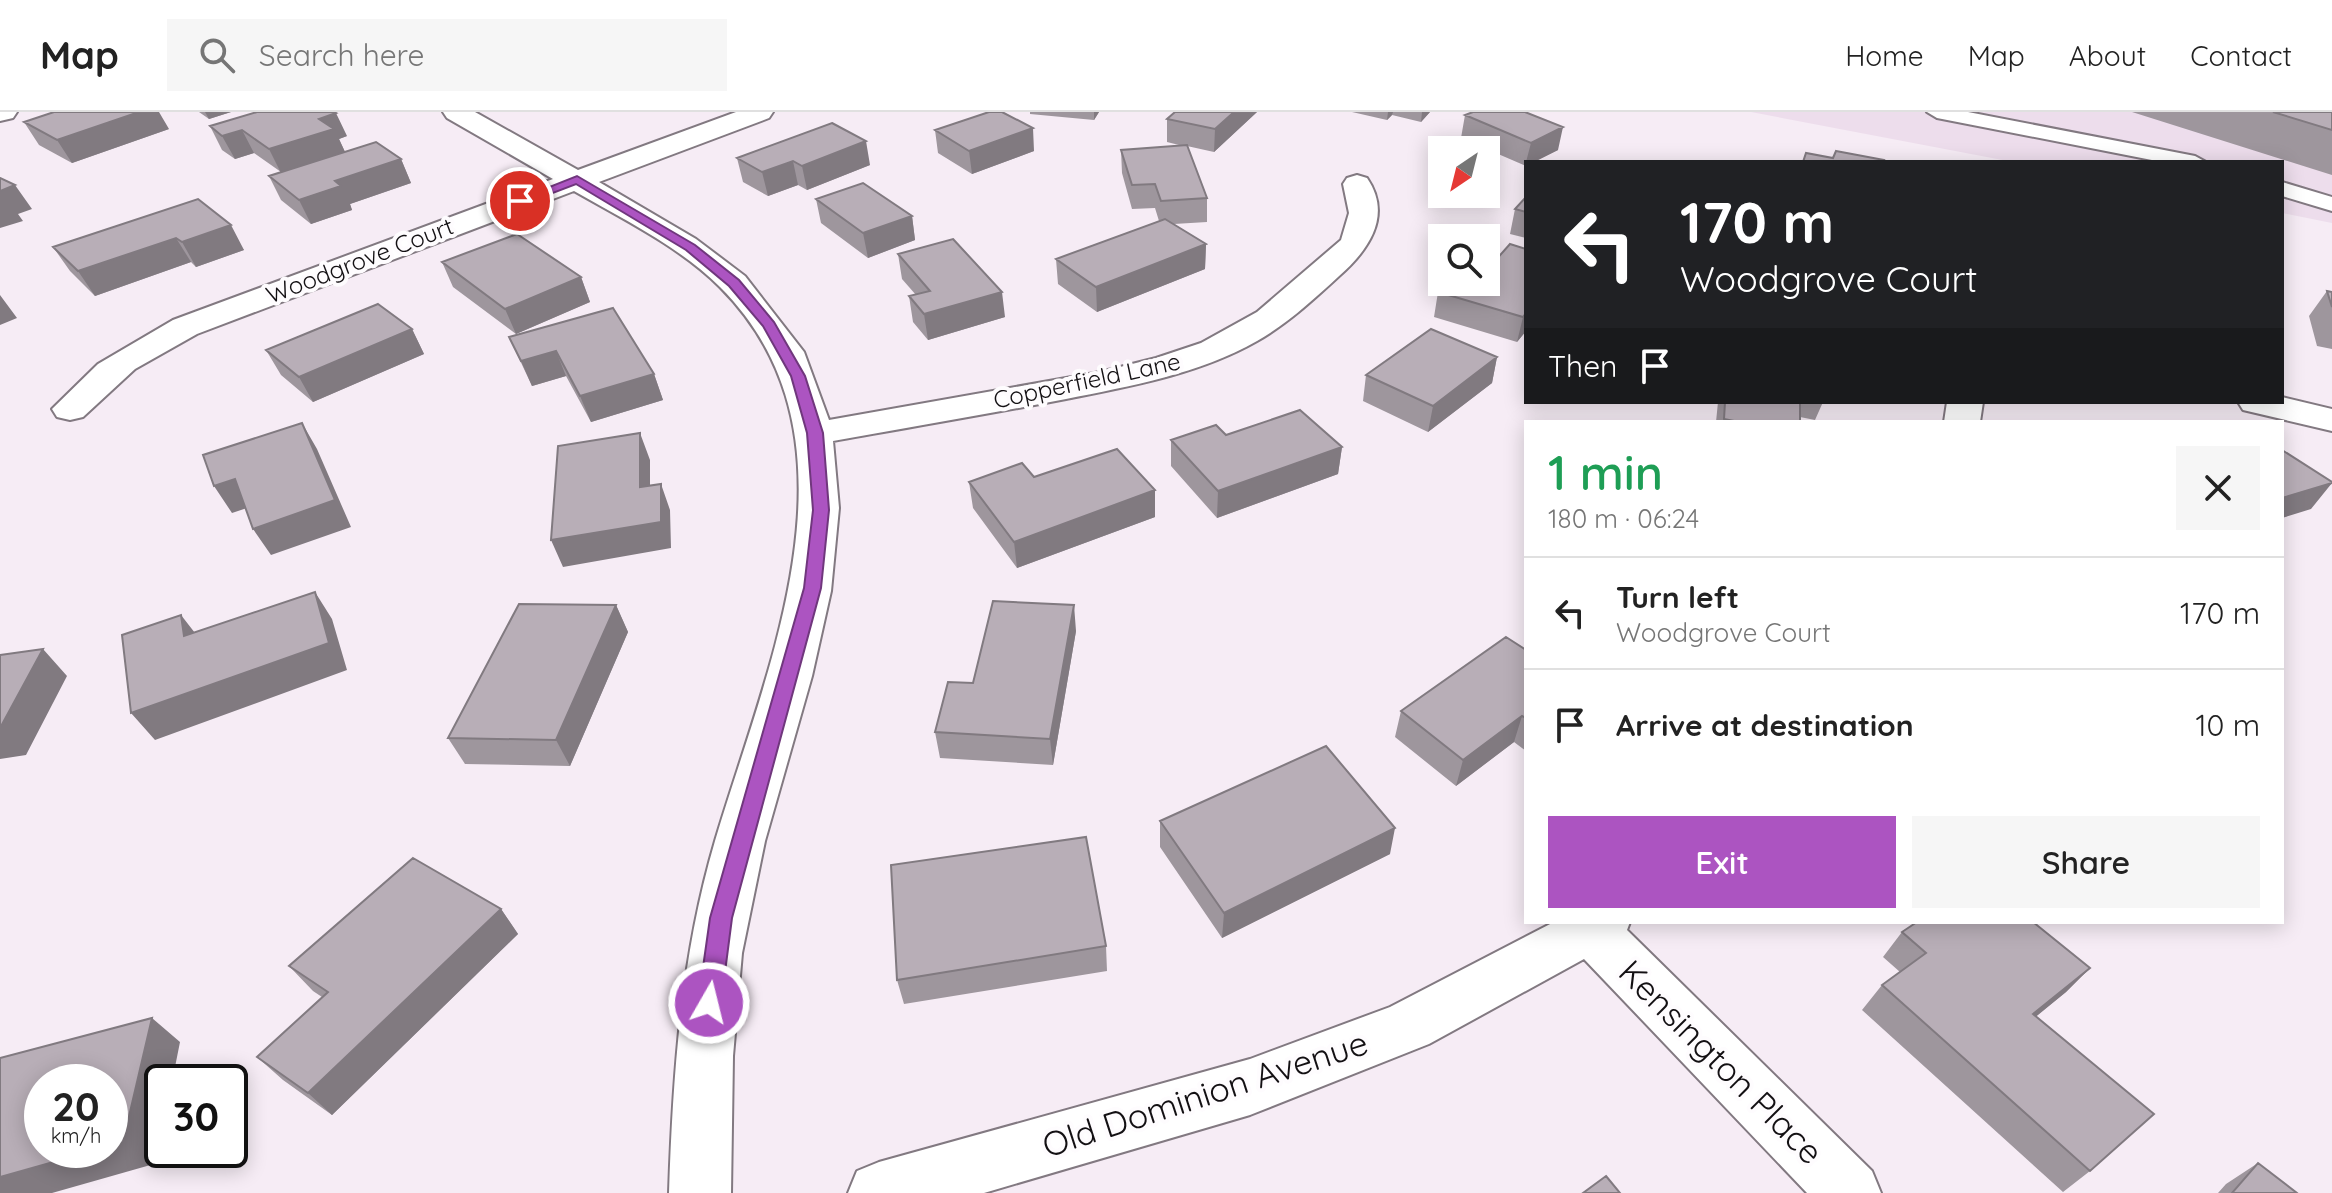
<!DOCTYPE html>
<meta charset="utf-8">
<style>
:root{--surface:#fff;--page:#f6f6f6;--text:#222;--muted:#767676;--line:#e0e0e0;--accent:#ac54c1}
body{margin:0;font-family:Quicksand,sans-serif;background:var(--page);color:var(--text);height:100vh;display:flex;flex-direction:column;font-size:30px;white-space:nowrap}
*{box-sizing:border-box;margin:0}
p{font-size:26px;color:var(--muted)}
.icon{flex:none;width:44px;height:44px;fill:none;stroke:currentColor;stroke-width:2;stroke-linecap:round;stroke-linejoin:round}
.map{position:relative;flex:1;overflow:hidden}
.details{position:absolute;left:1524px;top:308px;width:760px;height:504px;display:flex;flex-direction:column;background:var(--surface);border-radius:0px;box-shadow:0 4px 20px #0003}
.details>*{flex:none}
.banner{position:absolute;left:1524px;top:48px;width:760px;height:244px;border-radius:0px;box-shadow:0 4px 20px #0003;background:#202124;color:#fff;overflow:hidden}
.needle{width:52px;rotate:215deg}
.controls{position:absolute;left:1428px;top:24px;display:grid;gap:16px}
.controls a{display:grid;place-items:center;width:72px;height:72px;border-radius:0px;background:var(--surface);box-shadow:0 4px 20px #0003;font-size:40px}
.speed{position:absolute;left:24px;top:952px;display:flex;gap:16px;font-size:40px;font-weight:700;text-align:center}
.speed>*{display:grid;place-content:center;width:104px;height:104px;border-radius:50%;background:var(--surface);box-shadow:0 4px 20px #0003;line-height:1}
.speed small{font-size:20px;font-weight:400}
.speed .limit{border:4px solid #111;border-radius:12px;background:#fff;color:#111}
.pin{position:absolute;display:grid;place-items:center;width:68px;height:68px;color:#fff;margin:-34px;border:4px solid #fff;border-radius:50%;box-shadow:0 2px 8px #0007}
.me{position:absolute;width:88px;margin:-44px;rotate:8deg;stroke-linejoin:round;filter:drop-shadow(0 0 6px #0008)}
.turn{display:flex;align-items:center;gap:28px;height:168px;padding:0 24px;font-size:36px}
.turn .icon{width:104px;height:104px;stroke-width:2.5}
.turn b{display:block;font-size:56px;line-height:68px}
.then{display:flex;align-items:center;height:76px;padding:0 24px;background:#0003;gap:16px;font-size:30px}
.round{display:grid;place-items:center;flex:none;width:84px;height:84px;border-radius:0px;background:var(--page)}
.overview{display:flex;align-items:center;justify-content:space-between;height:136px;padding:0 24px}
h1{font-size:48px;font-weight:600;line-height:60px;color:#1e9e55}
.cta{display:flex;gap:16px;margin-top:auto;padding:16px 24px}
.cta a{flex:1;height:92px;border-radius:0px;background:var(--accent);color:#fff;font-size:32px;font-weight:600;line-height:92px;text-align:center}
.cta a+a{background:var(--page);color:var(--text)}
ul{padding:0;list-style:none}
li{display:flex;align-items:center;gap:24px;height:112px;padding:0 24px;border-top:2px solid var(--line)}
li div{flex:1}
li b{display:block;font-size:30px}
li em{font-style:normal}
header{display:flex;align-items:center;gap:48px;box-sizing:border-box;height:112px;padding:0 40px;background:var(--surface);border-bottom:2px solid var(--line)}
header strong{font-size:38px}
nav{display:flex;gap:44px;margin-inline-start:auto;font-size:28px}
.search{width:560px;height:72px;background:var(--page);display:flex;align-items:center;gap:20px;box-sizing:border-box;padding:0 28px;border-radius:0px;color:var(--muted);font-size:30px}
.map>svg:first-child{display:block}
.built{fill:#edddec}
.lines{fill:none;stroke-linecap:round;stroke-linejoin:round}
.service-casing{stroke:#827981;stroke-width:4}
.minor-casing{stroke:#827981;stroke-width:4}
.service{fill:#fff;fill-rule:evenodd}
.minor{fill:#fff;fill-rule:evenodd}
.wall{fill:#9e969d}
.shaded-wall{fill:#817a80}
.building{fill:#b8aeb7;stroke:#817a80;stroke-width:2}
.route{fill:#ac54c1;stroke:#70377d;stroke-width:2}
.labels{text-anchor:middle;stroke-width:8;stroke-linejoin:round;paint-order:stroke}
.far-street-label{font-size:24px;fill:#131013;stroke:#fefcfe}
.near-street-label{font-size:34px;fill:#131013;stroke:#fefcfe}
</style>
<header>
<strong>Map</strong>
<div class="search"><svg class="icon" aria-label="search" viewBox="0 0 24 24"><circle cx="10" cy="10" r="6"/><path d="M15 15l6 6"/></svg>Search here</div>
<nav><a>Home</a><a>Map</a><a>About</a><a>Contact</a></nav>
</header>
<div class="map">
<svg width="2332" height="1081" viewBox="0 0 2332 1081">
<rect width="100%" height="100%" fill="#f6ecf5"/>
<!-- built -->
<path class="built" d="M1751,0H2332V111L2282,101V50H2013Z"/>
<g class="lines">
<!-- service casing -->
<g class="service-casing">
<path id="service" d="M1927,0H1968L2195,44L2206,50H2162L1937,6Z
M2282,70L2332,85V99L2282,84Z"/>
</g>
<!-- minor casing -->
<g class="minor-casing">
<path id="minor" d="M0,0H17L13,6L0,9Z
M443,0H475L578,58L736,0H773L769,6L599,70L696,127L745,164L804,240L829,308L1100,260L1156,246L1201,231L1257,200L1341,128L1349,101L1343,72L1347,66L1357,63L1367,66C1393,104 1368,139 1338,165C1313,188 1287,212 1257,229C1199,262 1131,274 1066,287C989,302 911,315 833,329L839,396L831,479L812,564L765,729L742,841L733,944L731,1081H669C673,961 681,844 715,729C766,557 872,327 720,175C680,135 623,107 574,79L197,222L135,257L83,305L70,308L57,305L52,297L98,252L173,208L553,67L447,6Z
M2282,285L2332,297V319L2243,298L2238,290H2282Z
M1947,290H1983L1980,310H1944Z
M1554,810H1630L1627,818L1872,1059L1881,1081H1807L1584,847L1429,932L1250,1003L984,1081H848L857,1059L879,1050L1250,947L1390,895Z"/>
</g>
<!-- service -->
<use href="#service" class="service"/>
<!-- minor -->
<use href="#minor" class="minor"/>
</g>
<!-- wall -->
<path class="wall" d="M199,0H231L209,7Z
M1030,0H1099L1094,8L1030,2Z
M1257,0L1214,40L1187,34L1207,86V110L1174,112L1206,132L1205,157L1097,200L1058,172L1056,147L1159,109L1155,96L1132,97L1122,61L1121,38L1183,34L1167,30V7Z
M1352,0H1430L1421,10L1392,3L1387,8Z
M2132,0H2332V63Z
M1465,3L1558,38L1534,50H1526V54L1461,26Z
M24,10L169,17L72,51L39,33Z
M210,14L347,24L339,27L345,40L401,47L411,71L350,92L352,98L311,112L281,88L269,64L281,60L254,41L235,47L222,38Z
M935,18L1034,39L972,62L938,41Z
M737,46L870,53L807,78L798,73L768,84L743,70Z
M1526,85V126L1510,122L1515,97Z
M198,87L244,138L196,155L191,150L95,184L70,159L53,135Z
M816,87L912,104L915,128L868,146L821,111Z
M1526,137V219L1517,230L1434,205L1438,180L1486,170Z
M898,142L1005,205L928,228L913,210L909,184L916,183L902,167Z
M442,150L581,165L590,190L516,222L453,175Z
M2327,179L2332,180V237L2317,234L2309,204Z
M412,217L424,242L313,290L281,263L266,238Z
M509,225L654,262L663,288L591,310L566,264L532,274Z
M1497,245L1492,271L1428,320L1363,289L1366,263Z
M1718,290H1823L1815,308L1800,305V310H1716Z
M1171,328L1342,335L1338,362L1217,406L1171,354Z
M1034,365L1155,405L1017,456L973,396L969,370Z
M616,493L628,520L570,654L465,652L448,626Z
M1076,519L1053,653L940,646L935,620L973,571Z
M1526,538V639L1514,630L1456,674L1395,625L1401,599Z
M1160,709L1390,742L1222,826L1160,735Z
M501,797L518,822L332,1003L283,968L257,945L322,885L313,879L289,854Z
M1902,820L2090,856L2066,880L2036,904L2090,1059L2063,1080L1862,898L1882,873L1900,860L1883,845Z
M1106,834L1107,859L904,892L897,868Z
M2258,1051L2297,1081H2218L2226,1072Z"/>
<!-- shaded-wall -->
<path class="shaded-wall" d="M139,0H159L169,17L72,51L57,28Z
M205,0H231L209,7Z
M1094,0H1099L1094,8Z
M1234,0H1257L1214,40L1215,17Z
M1388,0H1393L1392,3L1387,8Z
M1422,0H1430L1421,10Z
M336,1L347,24L339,27L345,40L281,61L269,37L319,7Z
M1563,15L1558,38L1534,50H1526L1531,31Z
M1033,16L1034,39L972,62L969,39Z
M242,18L254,41L235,47L222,24Z
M866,29L870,53L807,78L802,54Z
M401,47L411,71L350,92L352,98L311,112L299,88L335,69Z
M793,49L798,73L768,84L762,60Z
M15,73L32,97L18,102L23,109L0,116V79Z
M912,104L915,128L868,146L863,121Z
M231,113L244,138L196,155L182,130Z
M176,126L191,150L95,184L78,159Z
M1206,132L1205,157L1097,200L1096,175Z
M581,165L590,190L516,222L505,197Z
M1002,180L1005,205L928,228L924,202Z
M0,183L17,206L0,213Z
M1526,201V219L1517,230L1523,205Z
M412,217L424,242L313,290L299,265Z
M556,239L566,264L532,274L521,249Z
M1497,245L1492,271L1428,320L1433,294Z
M654,262L663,288L591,310L580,284Z
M302,311L317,337L351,415L271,443L253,417Z
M640,321L650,348V402L640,375Z
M1342,335L1338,362L1217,406L1218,379Z
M235,367L253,394L232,401L214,374Z
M2332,371L2311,397L2282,406V386Z
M661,372L670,398L671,436L563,455L551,428Z
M1155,378V405L1017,456L1014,430Z
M315,480L332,507L347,558L155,628L131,601Z
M616,493L628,520L570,654L556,628Z
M1074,493L1076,519L1053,653L1050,627Z
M181,503L202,530L184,524Z
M43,537L67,564L26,643L0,647V616Z
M1522,604L1514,630L1456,674L1463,648Z
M1395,716L1390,742L1222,826L1224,801Z
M501,797L518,822L332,1003L308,981Z
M2090,856L2066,880L2010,926L2033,902Z
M152,906L180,930L172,970H162V1015L154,1052L52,1081H0V1065L96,1038H110V1034Z"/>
<!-- building -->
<path class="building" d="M54,0H139L57,28L24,10Z
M257,0H334L336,1L319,7L334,17L269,37L242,18L222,24L210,14Z
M989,0H1002L1033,16L969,39L935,18Z
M1175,0H1234L1215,17L1167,7Z
M1473,0H1525L1563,15L1531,31L1465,3Z
M2273,0H2332V18Z
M832,11L866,29L802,54L793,49L762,60L737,46Z
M376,30L401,47L335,69L341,74L299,88L269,64Z
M1187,33L1207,86L1161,89L1155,72L1132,73L1121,38Z
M1836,39L1884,48L1883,50H1803L1806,41L1833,46Z
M0,66L15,73L0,79Z
M863,71L912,104L863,121L816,87Z
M1526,85V100L1515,97Z
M198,87L231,113L182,130L176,126L78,159L53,135Z
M1165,107L1206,132L1096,175L1056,147Z
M517,122L581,165L505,197L442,150Z
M953,127L1002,180L924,202L909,184L930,179L898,142Z
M1510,132L1526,137V201L1523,205L1438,180L1447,170H1486V159Z
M2327,179L2332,180V195Z
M378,192L412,217L299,265L266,238Z
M613,196L654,262L580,284L556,239L521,249L509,225Z
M1431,217L1497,245L1433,294L1366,263Z
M1725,290H1800V310H1739L1724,307Z
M1300,298L1342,335L1218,379L1171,328L1216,313L1226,323Z
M302,311L335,388L253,417L235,367L214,374L203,343Z
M640,321V375L661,372V410L551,428L558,334Z
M1117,337L1155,378L1014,430L969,370L1022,351L1034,365Z
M2282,338L2332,370V371L2282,386Z
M315,480L329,531L131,601L122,523L181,503L184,524Z
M993,489L1074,493L1050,627L935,620L948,570L973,571Z
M519,492L616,493L556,628L448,626Z
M1506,525L1526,538V606L1522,604L1463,648L1401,599Z
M43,537L0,616V543Z
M1326,634L1395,716L1224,801L1160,709Z
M1086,725L1106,834L897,868L891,753Z
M413,746L501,797L308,981L257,945L328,880L289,854Z
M1917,810H2033L2090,856L2033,902L2154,1002L2090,1059L1882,873L1926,841L1902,820Z
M152,906L123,1030L110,1034V970H42V1038H96L0,1065V946Z
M2258,1051L2297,1081H2232Z
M1606,1064L1620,1081H1583Z"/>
<!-- route -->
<path class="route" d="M577,64L695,133L739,168L774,210L805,264L823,321L829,398L821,476L732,806L721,891L717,899L709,902L701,899L698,891L710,806L804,476L813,398L807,321L791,264L763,214L729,174L686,138L576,72L524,92L514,89Z"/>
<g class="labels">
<!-- far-street labels -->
<g class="far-street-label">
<text transform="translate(360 149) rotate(-21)" y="8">Woodgrove Court</text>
<text transform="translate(1087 269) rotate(-12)" y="8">Copperfield Lane</text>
</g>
<!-- near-street labels -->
<g class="near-street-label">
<text transform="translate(1721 950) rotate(45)" y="12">Kensington Place</text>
<text transform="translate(1205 982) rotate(-18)" y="12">Old Dominion Avenue</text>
</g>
</g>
</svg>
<div class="controls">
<a><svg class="needle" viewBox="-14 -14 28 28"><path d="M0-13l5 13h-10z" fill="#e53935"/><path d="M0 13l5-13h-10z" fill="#767676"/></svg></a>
<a><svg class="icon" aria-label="search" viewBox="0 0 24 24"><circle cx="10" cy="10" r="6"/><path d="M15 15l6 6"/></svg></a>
</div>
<div class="speed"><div>20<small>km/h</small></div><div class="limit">30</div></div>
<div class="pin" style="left:520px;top:89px;background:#d93025"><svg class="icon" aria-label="arrive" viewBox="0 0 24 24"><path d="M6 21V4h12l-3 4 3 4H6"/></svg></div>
<svg class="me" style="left:709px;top:891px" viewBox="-20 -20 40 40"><circle r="17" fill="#ac54c1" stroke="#fff" stroke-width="3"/><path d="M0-11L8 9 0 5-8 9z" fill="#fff"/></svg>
<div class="banner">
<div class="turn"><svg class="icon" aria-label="left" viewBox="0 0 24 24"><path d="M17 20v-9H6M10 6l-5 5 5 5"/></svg><div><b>170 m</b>Woodgrove Court</div></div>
<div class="then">Then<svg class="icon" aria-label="arrive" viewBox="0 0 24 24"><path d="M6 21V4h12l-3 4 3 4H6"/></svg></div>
</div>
<section class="details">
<div class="overview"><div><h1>1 min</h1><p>180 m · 06:24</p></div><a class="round"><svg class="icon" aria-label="close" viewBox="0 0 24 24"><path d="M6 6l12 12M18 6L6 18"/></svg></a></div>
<ul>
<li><svg class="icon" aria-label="left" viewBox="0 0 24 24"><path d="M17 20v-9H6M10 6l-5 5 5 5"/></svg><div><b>Turn left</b><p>Woodgrove Court</p></div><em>170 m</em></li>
<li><svg class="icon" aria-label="arrive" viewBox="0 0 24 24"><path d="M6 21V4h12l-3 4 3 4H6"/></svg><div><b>Arrive at destination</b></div><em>10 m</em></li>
</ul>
<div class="cta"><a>Exit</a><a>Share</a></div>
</section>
</div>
